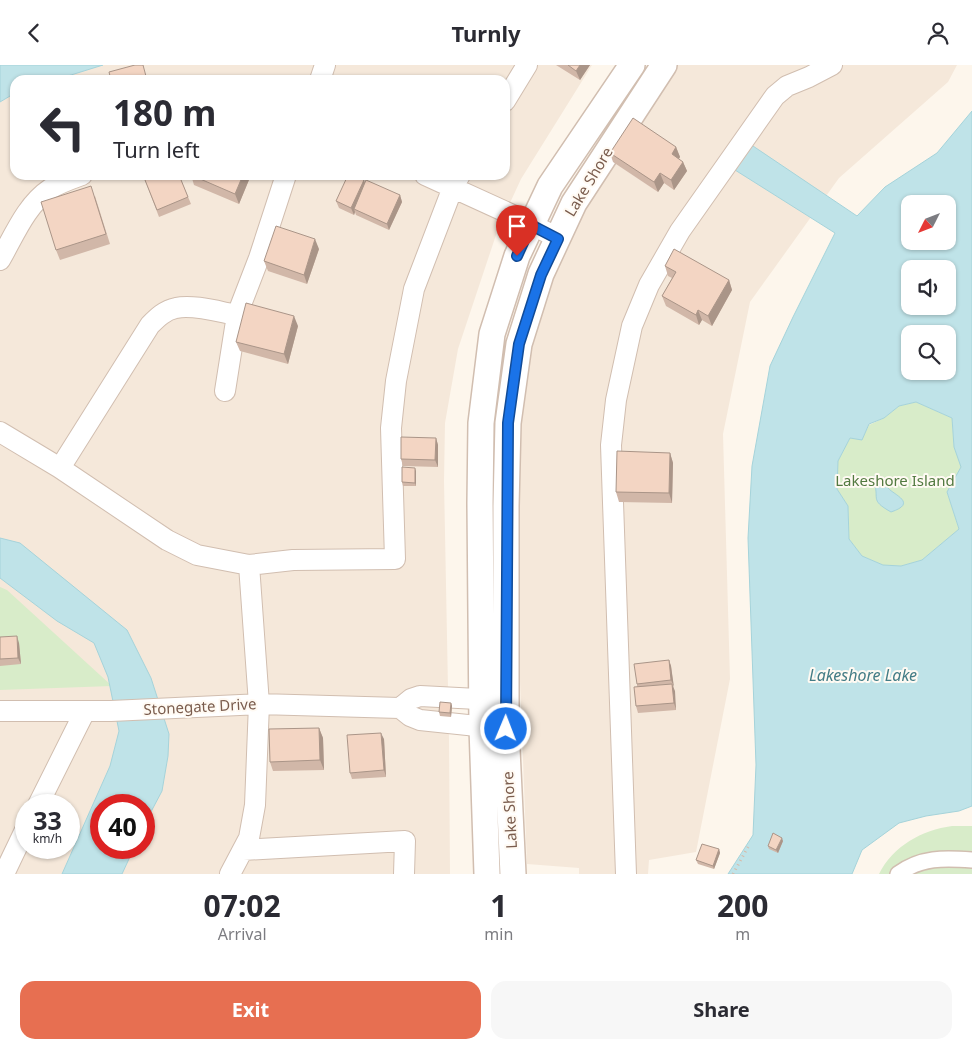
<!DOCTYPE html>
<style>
:root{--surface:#fff;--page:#f7f7f7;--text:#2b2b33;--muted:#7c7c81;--accent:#e76f51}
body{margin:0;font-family:"Noto Sans",sans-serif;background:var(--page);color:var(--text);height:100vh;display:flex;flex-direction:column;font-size:19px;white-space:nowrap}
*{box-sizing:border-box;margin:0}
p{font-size:16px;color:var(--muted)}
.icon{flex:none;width:28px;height:28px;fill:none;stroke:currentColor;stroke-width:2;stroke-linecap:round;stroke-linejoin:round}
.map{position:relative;height:809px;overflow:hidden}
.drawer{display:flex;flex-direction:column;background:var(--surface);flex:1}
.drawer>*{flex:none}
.top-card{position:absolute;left:10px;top:10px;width:500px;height:105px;border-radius:15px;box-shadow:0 1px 4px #0004;background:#fff;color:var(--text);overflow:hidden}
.needle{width:32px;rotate:228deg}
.fabs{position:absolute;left:901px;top:130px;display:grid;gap:10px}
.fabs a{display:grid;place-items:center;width:55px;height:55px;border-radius:10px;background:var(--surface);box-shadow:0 1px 4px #0004;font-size:25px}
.speed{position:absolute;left:15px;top:729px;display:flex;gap:10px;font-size:25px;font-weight:700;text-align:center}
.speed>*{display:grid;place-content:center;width:65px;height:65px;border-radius:50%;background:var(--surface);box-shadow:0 1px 4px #0004;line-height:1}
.speed small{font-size:12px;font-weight:400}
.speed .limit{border:8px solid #d22;background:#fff;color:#111}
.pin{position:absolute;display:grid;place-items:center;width:42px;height:42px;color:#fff;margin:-51px -21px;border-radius:50% 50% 50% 0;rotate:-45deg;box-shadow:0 0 5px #0007}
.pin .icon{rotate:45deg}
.me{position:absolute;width:55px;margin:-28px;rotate:1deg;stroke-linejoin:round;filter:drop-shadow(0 0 4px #0008)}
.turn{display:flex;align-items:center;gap:18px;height:105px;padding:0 20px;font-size:22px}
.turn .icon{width:65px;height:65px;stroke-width:2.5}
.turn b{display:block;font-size:35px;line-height:42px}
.eta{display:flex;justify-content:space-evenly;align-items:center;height:85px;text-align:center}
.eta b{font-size:30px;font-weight:700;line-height:35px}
.button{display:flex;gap:10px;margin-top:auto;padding:10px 20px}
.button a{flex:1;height:58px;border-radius:15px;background:var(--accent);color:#fff;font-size:20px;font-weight:700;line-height:58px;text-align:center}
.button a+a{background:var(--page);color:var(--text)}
header{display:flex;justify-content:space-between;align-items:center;height:65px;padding:0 20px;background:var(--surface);font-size:22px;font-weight:700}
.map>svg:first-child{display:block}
.residential{fill:#f5e8da;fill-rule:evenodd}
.green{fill:#d8ecc9}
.water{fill:#bfe3e8;stroke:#a5d3da;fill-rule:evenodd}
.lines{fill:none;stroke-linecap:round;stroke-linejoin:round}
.pedestrian-casing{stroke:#d1beb0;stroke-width:18}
.minor-casing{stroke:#d1beb0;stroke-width:22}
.tertiary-casing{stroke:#d1beb0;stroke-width:28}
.path{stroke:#d9b8a5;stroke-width:3;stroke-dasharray:1 4;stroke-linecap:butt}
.pedestrian{stroke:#fff;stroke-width:15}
.minor{stroke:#fff;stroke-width:20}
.tertiary{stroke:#fff;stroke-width:25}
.wall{fill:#d1b7a8}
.shaded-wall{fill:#aa9588}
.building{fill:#f3d5c3;stroke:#aa9588}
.route-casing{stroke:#114b97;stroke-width:12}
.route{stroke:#1a73e8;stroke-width:9}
.labels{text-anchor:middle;stroke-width:4;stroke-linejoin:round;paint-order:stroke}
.street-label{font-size:15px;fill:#7a5c4d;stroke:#fffaf3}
.park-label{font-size:15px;fill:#537a41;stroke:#fffaf3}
.water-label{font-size:16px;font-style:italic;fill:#437c86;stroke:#fffaf3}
</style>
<header><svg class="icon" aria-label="back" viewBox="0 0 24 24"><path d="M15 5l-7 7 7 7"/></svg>Turnly<svg class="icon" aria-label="person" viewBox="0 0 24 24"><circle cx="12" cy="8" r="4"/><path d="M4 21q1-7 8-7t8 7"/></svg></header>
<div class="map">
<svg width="972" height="809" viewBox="0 0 972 809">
<rect width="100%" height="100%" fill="#fdf6ec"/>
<!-- residential -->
<path class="residential" d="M103,0H592L521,114L498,164L458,284L445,358L444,416L449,675L450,809H0V37L15,28V110H505V15H55ZM26,740H69V782H26ZM101,740H144V782H101Z
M665,0H957L948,17L839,113L750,237L723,369L730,614L696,787L649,795L648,809H579V803L527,799L513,433V347L540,225Z"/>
<!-- green -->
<path class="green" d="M916,337L952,353L954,382L962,402L947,427L959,464L922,495L901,501L883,500L862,491L849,474L848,441L837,424L838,396L850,373L862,374L869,360L884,353L899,341Z
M0,522L7,525L112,621L0,625Z
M952,761H972V809H879C893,781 922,765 952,761Z"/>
<!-- water -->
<path class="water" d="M0,0H103L55,15H15V28L0,37Z
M972,46V741L959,746L926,751L899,758L862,785L852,809H728L753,770L756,700L748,473L752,401L770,301L793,252L835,168L735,105L750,79L857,151L885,122L937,88ZM910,139H948V176H910ZM910,204H948V241H910ZM910,269H948V306H910ZM916,337L952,353L954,382L961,402L947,427L959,464L922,495L901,501L883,500L862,491L849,474L848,441L837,424L838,396L850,373L862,375L869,359L884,353L899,341Z
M878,409C882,414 883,419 888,423C894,430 918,438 891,447C868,434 881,434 873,415L875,410Z
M0,473L20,478L127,565L151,613L169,669L168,691L162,726L144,760V740H101V782L134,783L122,809H62L110,701L119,666L108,612L94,578L57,556L0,513Z"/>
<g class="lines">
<!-- pedestrian casing -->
<g class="pedestrian-casing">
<path id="pedestrian" d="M898,809C921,792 944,793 972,795"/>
</g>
<!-- minor casing -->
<g class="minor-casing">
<path id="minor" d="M320,15L325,0
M505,36L527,0
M425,110L517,152L558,173
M0,195C14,171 26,140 50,124C59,118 71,114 82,110
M225,326L237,250L259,193L286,110
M0,367L60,403L167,475L197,490L249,500L293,495L395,494L391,363L396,316L414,224L453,122L460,110
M60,403L150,260C157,253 165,245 176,243C193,239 220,247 237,250
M400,643L411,634L420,631L497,635
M0,646H111L259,639L400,643L410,651L420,655L496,663
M38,740L85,646
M243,785L405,776L404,809
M4,809L26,763
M230,809L249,773L255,740L259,639L249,500
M626,809L611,380L616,335L632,261L649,220L680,166L775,31L787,21L809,12L832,0"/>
</g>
<!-- tertiary casing -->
<g class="tertiary-casing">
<path id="tertiary" d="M487,809L482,662L480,438L481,358L492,269L517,191L550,121L632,0
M513,809L506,664V441L508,358L519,279L541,209L574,138L664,0"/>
</g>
<!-- path -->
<path class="path" d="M733,809L748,782"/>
<!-- pedestrian -->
<use href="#pedestrian" class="pedestrian"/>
<!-- minor -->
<use href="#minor" class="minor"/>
<!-- tertiary -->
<use href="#tertiary" class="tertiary"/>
</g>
<!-- wall -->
<path class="wall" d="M556,0H590L580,15Z
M676,82L680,92L679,94L683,97L687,106L674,125L664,118L658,127L613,97L610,88Z
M143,110H179L191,139L159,152Z
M191,110H251L239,139L194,120Z
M364,115L365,118L400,130L402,137L389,165L356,150L355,147L354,150L339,143L336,136Z
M95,131L110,179L60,195L56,185Z
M319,184L307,219L268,206L264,196Z
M665,201L729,215L732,225L712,261L702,255L699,260L666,241L662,231L672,213L668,211Z
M298,261L288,299L240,286L236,277Z
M436,373L438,380V402L403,401L401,394Z
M670,388L673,398L672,438L619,437L616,427Z
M416,406V421H403L402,417Z
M0,572L19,578L21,599L0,601Z
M669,595L671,601L676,645L638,648L636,641L637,622V619Z
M451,638L452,641L451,652L440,651L439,647Z
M319,663L323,673L324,705L273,706L270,697Z
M384,674L386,712L352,714L350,708Z
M783,776L778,788L769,784L768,781Z
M719,784L720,788L714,804L698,799L696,795Z"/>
<!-- shaded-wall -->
<path class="shaded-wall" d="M580,0H590L580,15L576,6Z
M676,82L680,92L675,99L672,89Z
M683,97L687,106L674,125L671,115Z
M660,108L664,118L658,127L654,117Z
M243,110H251L239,139L235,129Z
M364,115L366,122L354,144L355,147L354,150L351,143Z
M400,130L402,137L389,165L387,159Z
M315,174L319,184L307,219L304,210Z
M729,215L732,225L712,261L708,251Z
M698,245L702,255L699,260L696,250Z
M294,251L298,261L288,299L284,289Z
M436,373L438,380V402L435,395Z
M670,388L673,398L672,438L669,428Z
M415,403L416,406V421L415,418Z
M17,571L19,578L21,599L18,593Z
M669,595L671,601L674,622L671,615Z
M672,619L675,626L676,645L674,638Z
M451,638L452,641L451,652L450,648Z
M319,663L323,673L324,705L320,695Z
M381,668L384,674L386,712L384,705Z
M782,773L783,776L778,788L776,785Z
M719,784L720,788L714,804L713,801Z"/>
<!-- building -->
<path class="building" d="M135,0H143L147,15H111L109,7Z
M568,0H580L576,6Z
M633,53L676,82L672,89L683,97L671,115L660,108L654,117L610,88Z
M143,110H179L188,132L157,145Z
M191,110H243L235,129Z
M348,110H352L364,115L351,143L336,136Z
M366,115L400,130L387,159L354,144Z
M91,121L106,169L56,185L41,137Z
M276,161L315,174L304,210L264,196Z
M674,184L729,215L708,251L698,245L696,250L662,231L676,207L665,201Z
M246,238L294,251L284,289L236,277Z
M401,372L436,373L435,395L401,394Z
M617,386L670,388L669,428L616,427Z
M402,402L415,403V418L402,417Z
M17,571L18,593L0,594V572Z
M669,595L671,615L637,619L634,599Z
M672,619L674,638L636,641L634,622Z
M440,637L451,638L450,648L439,647Z
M319,663L320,695L270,697L269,664Z
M381,668L384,705L350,708L347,670Z
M773,768L782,773L776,785L768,781Z
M702,779L719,784L713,801L696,795Z"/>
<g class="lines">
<!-- route casing -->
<g class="route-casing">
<path id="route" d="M506,664L508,358L519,279L541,210L558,174L531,160L517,191"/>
</g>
<!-- route -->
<use href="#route" class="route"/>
</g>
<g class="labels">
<!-- street labels -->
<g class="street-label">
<text transform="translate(589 117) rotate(-59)" y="5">Lake Shore</text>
<text transform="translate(200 642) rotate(-3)" y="5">Stonegate Drive</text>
<text transform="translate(510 745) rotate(-93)" y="5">Lake Shore</text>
</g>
<!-- park labels -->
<g class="park-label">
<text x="895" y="421">Lakeshore Island</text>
</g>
<!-- water labels -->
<g class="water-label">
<text x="863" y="616">Lakeshore Lake</text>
</g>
</g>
</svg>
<div class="fabs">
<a><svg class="needle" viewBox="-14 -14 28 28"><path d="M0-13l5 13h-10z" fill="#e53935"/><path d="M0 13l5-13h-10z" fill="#7c7c81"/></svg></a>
<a><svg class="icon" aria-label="sound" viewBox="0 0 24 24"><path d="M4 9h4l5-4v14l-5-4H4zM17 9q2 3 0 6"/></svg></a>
<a><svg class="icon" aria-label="search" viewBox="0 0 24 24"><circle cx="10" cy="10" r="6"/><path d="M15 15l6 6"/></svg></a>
</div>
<div class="speed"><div>33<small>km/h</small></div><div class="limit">40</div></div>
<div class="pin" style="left:517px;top:191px;background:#d93025"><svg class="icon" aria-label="arrive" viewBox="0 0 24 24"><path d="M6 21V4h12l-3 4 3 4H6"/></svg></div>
<svg class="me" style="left:506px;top:664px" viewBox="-20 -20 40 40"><circle r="17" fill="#1a73e8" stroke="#fff" stroke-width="3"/><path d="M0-11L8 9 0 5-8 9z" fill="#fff"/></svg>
<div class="top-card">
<div class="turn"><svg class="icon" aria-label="left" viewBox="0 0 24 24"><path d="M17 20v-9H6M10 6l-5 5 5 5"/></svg><div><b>180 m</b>Turn left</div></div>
</div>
</div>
<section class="drawer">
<div class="eta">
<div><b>07:02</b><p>Arrival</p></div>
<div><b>1</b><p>min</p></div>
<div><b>200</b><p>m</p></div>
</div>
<div class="button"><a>Exit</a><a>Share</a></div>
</section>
